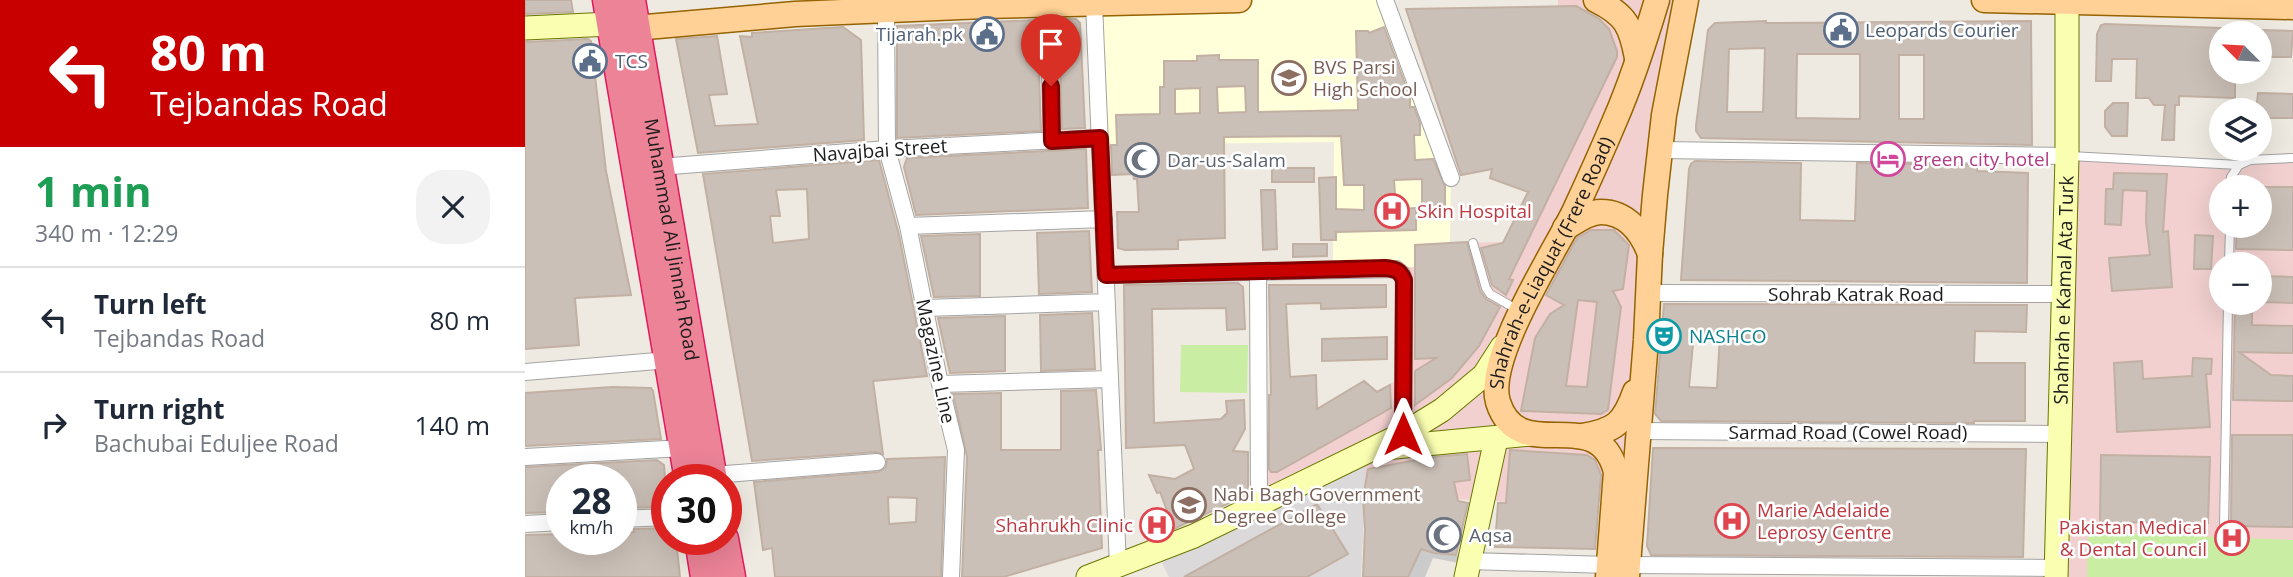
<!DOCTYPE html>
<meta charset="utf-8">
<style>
:root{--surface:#fff;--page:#f2f2f3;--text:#1f2937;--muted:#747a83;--line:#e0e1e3}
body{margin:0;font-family:"Open Sans",sans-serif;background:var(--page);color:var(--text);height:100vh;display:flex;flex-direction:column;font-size:26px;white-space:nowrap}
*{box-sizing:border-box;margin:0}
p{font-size:23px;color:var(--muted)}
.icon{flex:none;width:38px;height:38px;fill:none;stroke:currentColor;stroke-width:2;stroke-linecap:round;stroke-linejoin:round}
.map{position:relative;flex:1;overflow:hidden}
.panel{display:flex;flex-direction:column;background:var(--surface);width:525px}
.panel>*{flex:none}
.hud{background:#c90000;color:#fff;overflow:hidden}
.needle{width:46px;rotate:294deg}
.controls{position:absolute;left:1684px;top:21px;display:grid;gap:14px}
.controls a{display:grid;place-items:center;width:63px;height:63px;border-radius:50%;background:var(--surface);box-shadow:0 7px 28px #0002;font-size:35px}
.speed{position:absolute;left:21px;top:464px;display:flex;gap:14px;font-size:35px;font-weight:700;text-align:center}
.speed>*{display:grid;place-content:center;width:91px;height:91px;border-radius:50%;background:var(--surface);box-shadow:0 7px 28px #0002;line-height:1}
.speed small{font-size:18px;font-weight:400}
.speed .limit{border:10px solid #d22;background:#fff;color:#111}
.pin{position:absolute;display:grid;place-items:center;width:60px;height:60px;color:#fff;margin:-72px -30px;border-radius:50% 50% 50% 0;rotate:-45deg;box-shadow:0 0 7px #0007}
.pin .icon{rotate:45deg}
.me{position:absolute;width:77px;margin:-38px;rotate:0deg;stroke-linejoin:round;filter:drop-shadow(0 0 5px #0008)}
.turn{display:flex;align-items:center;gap:24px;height:147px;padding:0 35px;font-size:32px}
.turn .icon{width:91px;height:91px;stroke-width:2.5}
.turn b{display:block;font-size:49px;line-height:60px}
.round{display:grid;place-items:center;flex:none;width:74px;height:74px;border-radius:28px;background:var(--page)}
.summary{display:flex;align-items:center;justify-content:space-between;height:119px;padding:0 35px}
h1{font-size:42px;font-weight:700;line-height:52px;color:#1e9e55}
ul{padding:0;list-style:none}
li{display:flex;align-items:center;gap:21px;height:105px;padding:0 35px;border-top:2px solid var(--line)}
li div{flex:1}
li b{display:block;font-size:26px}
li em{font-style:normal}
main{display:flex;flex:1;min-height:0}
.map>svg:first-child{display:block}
.residential{fill:#dbd9d9}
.commercial{fill:#f1d0cf;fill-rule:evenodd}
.education{fill:#ffffda}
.religious{fill:#cbcbcb}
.grass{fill:#c8eda3}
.building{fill:#cbc0b7;stroke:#c1b0a3;stroke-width:2;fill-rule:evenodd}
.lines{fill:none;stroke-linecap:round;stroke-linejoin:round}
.lane-casing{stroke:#a4a4a4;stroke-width:10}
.street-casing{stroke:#a4a4a4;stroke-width:18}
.secondary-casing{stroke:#6a7700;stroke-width:25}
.primary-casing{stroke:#956300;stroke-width:27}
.highway-casing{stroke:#e3185e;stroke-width:31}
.lane{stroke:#fff;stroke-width:8}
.street{stroke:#fff;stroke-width:16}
.secondary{stroke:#fafeb0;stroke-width:23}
.primary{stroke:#ffd196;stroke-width:24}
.highway{stroke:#ec8397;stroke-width:28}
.route-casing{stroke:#830000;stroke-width:18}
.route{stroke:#c90000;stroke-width:12}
.labels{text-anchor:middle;stroke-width:5;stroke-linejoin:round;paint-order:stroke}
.service-label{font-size:19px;fill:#4e5e75;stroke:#fff;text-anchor:start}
.education-label{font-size:19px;fill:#785e54;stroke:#fff;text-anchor:start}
.street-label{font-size:19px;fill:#1d1d1d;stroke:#fff}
.hotel-label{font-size:19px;fill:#b23c85;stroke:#fff;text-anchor:start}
.worship-label{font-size:19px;fill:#5b616d;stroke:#fff;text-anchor:start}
.health-label{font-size:19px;fill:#be3a42;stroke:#fff;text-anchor:start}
.culture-label{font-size:19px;fill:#0d838f;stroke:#fff;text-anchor:start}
</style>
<main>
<section class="panel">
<div class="hud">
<div class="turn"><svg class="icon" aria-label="left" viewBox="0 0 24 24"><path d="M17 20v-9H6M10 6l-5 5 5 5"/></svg><div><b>80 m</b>Tejbandas Road</div></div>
</div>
<div class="summary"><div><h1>1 min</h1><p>340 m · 12:29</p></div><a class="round"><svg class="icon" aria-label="close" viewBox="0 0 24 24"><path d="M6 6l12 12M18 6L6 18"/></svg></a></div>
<ul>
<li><svg class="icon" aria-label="left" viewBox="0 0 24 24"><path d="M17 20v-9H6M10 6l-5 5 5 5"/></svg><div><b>Turn left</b><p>Tejbandas Road</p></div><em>80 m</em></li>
<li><svg class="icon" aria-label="right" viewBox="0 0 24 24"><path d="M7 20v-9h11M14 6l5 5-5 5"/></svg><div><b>Turn right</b><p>Bachubai Eduljee Road</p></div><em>140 m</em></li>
</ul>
</section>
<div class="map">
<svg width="1768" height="577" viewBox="0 0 1768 577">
<rect width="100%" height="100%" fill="#efeae1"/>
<!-- residential -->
<path class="residential" d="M842,450L836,577H644L631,551Z"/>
<!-- commercial -->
<path class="commercial" d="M1033,0H1161L1107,500L1024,495L1023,504L927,499L840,534L838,498L842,451L734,505V432L797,427L878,376L875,244L979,242L1033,133Z
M1542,156L1768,163V577H1531ZM1696,187H1734V226H1696ZM1696,264H1734V303H1696Z"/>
<!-- education -->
<path class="education" d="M714,0H860L926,178L925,243L890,267L808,270L809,142L575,145L569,4Z"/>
<!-- religious -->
<path class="religious" d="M881,543L909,553L946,557L944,565L908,558L900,577H876Z"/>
<!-- grass -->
<path class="grass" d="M656,345H723L722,393L655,392Z
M1563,532L1768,540V577H1562Z"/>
<!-- building -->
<path class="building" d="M0,0H46L48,12L0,14Z
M1051,6L1073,18L1084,29L1092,51V57L984,279L988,280L981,295L967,285L956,248L978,243L1003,192L965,178L967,169L936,175L881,9Z
M534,19H551L555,23L560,128L537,129Z
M512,20L516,131L372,138V26Z
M1241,21V23L1506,21L1507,145L1176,138L1171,131V126L1183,30L1190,23ZM1240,48L1238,112H1202L1204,49ZM1272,54H1335V119L1271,118ZM1374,55H1399V119H1374Z
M1580,24L1696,28V72H1710V98L1654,96V105H1650L1649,140H1637L1640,105H1629L1624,98H1611L1612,59H1587L1586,81H1571L1572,34L1576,25Z
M318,27L336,40L339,140L173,153L151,39L192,36L202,94L184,95L190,126L233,124L215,36L227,37V33Z
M859,27L885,97V107H889L895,123V135H889L890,160L908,159L920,186V207L897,208V179L869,180L871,209L891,208V230L811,232V240H796L794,178L811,177V209L839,210V185H819L816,136L699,137L700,238L653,240V249L600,250L593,248L592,212H614L612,179H609L608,174L587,175L586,145H592L591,115L635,114V87H639V61H672V56L694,55V60H733V112L833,110L831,31H843L844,33ZM720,86L721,112L693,113L692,87ZM675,88V113L650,114V89Z
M1734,30L1768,31L1766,57H1734Z
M63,39L66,41L81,171L106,295L50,298L54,345L0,349V42Z
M1733,93L1768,94V118H1740V116L1734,115V110H1731Z
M1588,103H1603L1602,136H1587L1580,127V111Z
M561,149L563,208L391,215L379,167L382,158Z
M354,160L374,235L402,376L348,381L358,454L351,452L227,461L178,174ZM282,189L284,239L248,243L245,216H255L251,190Z
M1170,161L1276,163L1275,220L1330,221L1332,163L1452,165V171L1503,173L1502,283L1156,280L1164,169L1166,164Z
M747,168H789V182H747Z
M1589,173L1642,174L1638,232L1643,231L1647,287L1587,291L1584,258L1625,255L1621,222L1622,191L1598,190L1596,225L1580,224L1581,189H1588Z
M1734,187H1768V250L1711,249L1712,226H1734Z
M736,190H750L752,249L738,250Z
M1066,230H1089L1104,245L1098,289L1088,291L1096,307L1083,410L1076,414L996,411L1010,338L1025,314L1039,305L1021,295L1052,238ZM1053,300L1072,302L1062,387L1041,386Z
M564,231L567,292L514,294L512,233Z
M455,234V296L409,297L396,236Z
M1670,235L1688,236L1686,269H1669Z
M942,242L955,291L961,299L975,307L954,346L927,378L890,405V371L911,358L890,359V245Z
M768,244H802V256L768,257Z
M1734,276L1768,277V303L1734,302Z
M713,283L718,287L720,329L702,330L701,308L627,309L629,423L696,419L702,413L701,401L719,400L720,429L708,451L723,452V494L649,529L635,492L632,493L624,475L650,479L669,469L660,445L601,448L599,285Z
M744,285H861V307L796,309V303L761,304L765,377L791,375L792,409L839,381L852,392L865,385L866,408L752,472H746L744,469V395H746Z
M1710,303H1727V325L1768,326V353L1714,352L1746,375L1768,376V401L1708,400Z
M1139,304L1502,305L1501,332L1450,331L1449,363H1500V421H1449V423L1136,421L1130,414ZM1169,333L1195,335L1192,388L1164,387Z
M567,313L570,369L516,371L515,315Z
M480,316V371L425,373L413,318Z
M862,337V359L797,361V339Z
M1668,358L1687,359L1686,374H1681L1685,427L1592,432L1589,363L1617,361L1618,379L1667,376Z
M87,387L126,388L128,391L136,439L0,446V393Z
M571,390L576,450H573L577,548L478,577H437L442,457L428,394L476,393V450H536V391Z
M1707,435H1768V527L1706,526Z
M1128,448L1501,449L1498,557L1126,555L1122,546Z
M985,450L1062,455L1070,460L1076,475L1070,549L970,547L973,503H981Z
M942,454L945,480L929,482L933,501L943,503L931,555L909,553L896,549L883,577H838L840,529L838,498L843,469L908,457Z
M1576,455L1685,457L1683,523L1575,522Z
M420,457L416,577H250L247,548L238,550L229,482L353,472L361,467L362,459ZM363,497L392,498L391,522L364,524Z
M132,460L139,465L142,507L96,508V480H37V512L0,513V467Z
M792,504L823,554L782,577H659Z
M142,528V539H151L155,577H0V535L37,534V539H96V533L109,532V529Z"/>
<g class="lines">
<!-- lane casing -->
<g class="lane-casing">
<path id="lane" d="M1545,156L1714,165L1725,160L1768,158
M1705,187L1706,177L1714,165
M948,243L961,288L965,294L993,310
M1704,264L1705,226
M1699,526L1703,303"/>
</g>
<!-- street casing -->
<g class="street-casing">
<path id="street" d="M860,0L926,178
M523,4L527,141
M569,4L593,566
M361,10L362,149L383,226L415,384L431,450L426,577
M1137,150L1542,156
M134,167L362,149L575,138
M383,226L579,219
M733,273L734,505
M581,275L871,269L877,274L879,280L878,434
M1125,293L1538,294
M399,308L582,302
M0,372L144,360
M415,384L585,379
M1112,431L1535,434
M0,457L158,448
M188,475L352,462
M96,519L142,517
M0,524L37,522
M944,561L1084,565
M1102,565L1531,568"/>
</g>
<!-- secondary casing -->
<g class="secondary-casing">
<g id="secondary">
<path d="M0,28L86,24"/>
<path d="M859,448L1007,434"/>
<path d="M563,577L669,536L878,434L917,410L959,375L977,347"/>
<path d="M941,577L971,439"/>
<path id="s1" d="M1531,577L1542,156V0"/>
</g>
</g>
<!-- primary casing -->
<g class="primary-casing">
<g id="primary">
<path d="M1071,0C1101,15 1106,26 1112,58"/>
<path d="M1459,0L1768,7"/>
<path d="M110,28L270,14L459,6L714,0"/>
<path d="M1040,228C1050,222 1063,212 1076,212C1102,212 1117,233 1125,254"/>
<path d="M1057,436C1090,431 1099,423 1110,392"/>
<path id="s2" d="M1083,577L1091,472C1073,400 994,469 973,402C960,358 1029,253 1049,212C1063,182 1077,151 1090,120C1107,81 1120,40 1132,0"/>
<path d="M1102,577L1121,340L1125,254L1130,195L1139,115L1161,0"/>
</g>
</g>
<!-- highway casing -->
<g class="highway-casing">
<g id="highway">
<path d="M82,0L164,480"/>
<path id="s3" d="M106,0L188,480"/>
<path d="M174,539L180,577"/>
<path d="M199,539L206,577"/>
</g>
</g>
<!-- lane -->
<use href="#lane" class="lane"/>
<!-- street -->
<use href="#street" class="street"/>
<!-- secondary -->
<use href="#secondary" class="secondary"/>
<!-- primary -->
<use href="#primary" class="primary"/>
<!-- highway -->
<use href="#highway" class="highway"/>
</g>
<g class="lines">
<!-- route casing -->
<g class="route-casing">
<path id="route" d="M526,86L527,141L575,138L581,275L860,268C870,269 875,270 879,280L878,434"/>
</g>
<!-- route -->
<use href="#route" class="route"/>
</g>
<!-- icons -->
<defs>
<g id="civic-ring" transform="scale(1.75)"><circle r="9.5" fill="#fff" stroke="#5c6f8a" stroke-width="1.5"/><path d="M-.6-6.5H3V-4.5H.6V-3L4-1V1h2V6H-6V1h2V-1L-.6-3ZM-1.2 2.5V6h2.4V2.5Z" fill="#5c6f8a"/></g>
<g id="school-ring" transform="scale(1.75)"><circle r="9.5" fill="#fff" stroke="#8d6e63" stroke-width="1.5"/><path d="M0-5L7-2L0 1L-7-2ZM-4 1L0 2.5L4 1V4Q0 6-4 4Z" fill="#8d6e63"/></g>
<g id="hotel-ring" transform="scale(1.75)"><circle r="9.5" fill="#fff" stroke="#d1479c" stroke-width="1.5"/><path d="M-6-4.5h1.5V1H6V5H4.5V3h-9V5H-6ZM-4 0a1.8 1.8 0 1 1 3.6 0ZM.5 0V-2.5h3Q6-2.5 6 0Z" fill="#d1479c"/></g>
<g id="mosque-ring" transform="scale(1.75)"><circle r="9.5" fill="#fff" stroke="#6b7280" stroke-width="1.5"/><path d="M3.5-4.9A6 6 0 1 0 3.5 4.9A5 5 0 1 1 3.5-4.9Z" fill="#6b7280"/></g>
<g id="hospital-ring" transform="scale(1.75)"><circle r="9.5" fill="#fff" stroke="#e0444e" stroke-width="1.5"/><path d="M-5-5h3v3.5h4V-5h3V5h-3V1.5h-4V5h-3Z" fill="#e0444e"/></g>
<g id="theatre-ring" transform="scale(1.75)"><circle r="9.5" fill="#fff" stroke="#0f9aa8" stroke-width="1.5"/><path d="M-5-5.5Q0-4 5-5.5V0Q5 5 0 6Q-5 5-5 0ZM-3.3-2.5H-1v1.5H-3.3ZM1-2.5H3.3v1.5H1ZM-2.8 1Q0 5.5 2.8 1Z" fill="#0f9aa8"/></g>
<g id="university-ring" transform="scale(1.75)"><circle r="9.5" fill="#fff" stroke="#8d6e63" stroke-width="1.5"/><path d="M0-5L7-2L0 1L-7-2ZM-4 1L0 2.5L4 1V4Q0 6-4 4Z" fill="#8d6e63"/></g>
</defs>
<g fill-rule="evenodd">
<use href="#civic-ring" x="1316" y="30"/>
<use href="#civic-ring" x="462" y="34"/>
<use href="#civic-ring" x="65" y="61"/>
<use href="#school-ring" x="764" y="78"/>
<use href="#hotel-ring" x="1363" y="159"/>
<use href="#mosque-ring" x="617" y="160"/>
<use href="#hospital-ring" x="867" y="211"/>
<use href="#theatre-ring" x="1139" y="336"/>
<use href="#university-ring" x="664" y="505"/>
<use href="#hospital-ring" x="1207" y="521"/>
<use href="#hospital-ring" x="632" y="525"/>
<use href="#mosque-ring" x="919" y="535"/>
<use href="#hospital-ring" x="1707" y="538"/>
</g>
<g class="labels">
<!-- service labels -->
<g class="service-label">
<text x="1340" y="37">Leopards Courier</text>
<text x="438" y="41" text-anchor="end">Tijarah.pk</text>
<text x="90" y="68">TCS</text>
</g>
<!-- education labels -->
<g class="education-label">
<text x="788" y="74">BVS Parsi<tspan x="788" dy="22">High School</tspan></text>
<text x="688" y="501">Nabi Bagh Government<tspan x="688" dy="22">Degree College</tspan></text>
</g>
<!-- street labels -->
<g class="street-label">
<text transform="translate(355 150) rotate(-4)" y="7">Navajbai Street</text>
<text dy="7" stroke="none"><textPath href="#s3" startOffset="243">Muhammad Ali Jinnah Road</textPath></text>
<text dy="7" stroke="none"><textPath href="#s2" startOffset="408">Shahrah-e-Liaquat (Frere Road)</textPath></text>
<text dy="7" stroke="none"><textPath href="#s1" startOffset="287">Shahrah e Kamal Ata Turk</textPath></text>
<text x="1331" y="301">Sohrab Katrak Road</text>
<text transform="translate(411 361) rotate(78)" y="7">Magazine Line</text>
<text x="1323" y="439">Sarmad Road (Cowel Road)</text>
</g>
<!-- hotel labels -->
<g class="hotel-label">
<text x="1388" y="166">green city hotel</text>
</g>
<!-- worship labels -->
<g class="worship-label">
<text x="642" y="167">Dar-us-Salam</text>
<text x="944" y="542">Aqsa</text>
</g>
<!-- health labels -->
<g class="health-label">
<text x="892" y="218">Skin Hospital</text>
<text x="1232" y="517">Marie Adelaide<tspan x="1232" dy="22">Leprosy Centre</tspan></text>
<text x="608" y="532" text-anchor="end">Shahrukh Clinic</text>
<text x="1682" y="534" text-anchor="end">Pakistan Medical<tspan x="1682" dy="22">&amp; Dental Council</tspan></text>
</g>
<!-- culture labels -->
<g class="culture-label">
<text x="1164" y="343">NASHCO</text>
</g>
</g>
</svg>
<div class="controls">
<a><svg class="needle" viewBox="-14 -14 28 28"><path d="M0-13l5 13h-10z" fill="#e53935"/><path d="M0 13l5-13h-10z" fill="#747a83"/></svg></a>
<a><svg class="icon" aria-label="layers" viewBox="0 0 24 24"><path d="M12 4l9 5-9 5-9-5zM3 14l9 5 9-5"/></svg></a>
<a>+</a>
<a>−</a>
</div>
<div class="speed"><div>28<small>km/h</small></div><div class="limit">30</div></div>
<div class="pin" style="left:526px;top:86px;background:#d93025"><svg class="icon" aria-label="arrive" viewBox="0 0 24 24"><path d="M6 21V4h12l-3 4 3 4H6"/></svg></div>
<svg class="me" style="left:878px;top:434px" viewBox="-20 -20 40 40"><path d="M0-17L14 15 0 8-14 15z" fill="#c90000" stroke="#fff" stroke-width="4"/></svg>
</div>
</main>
